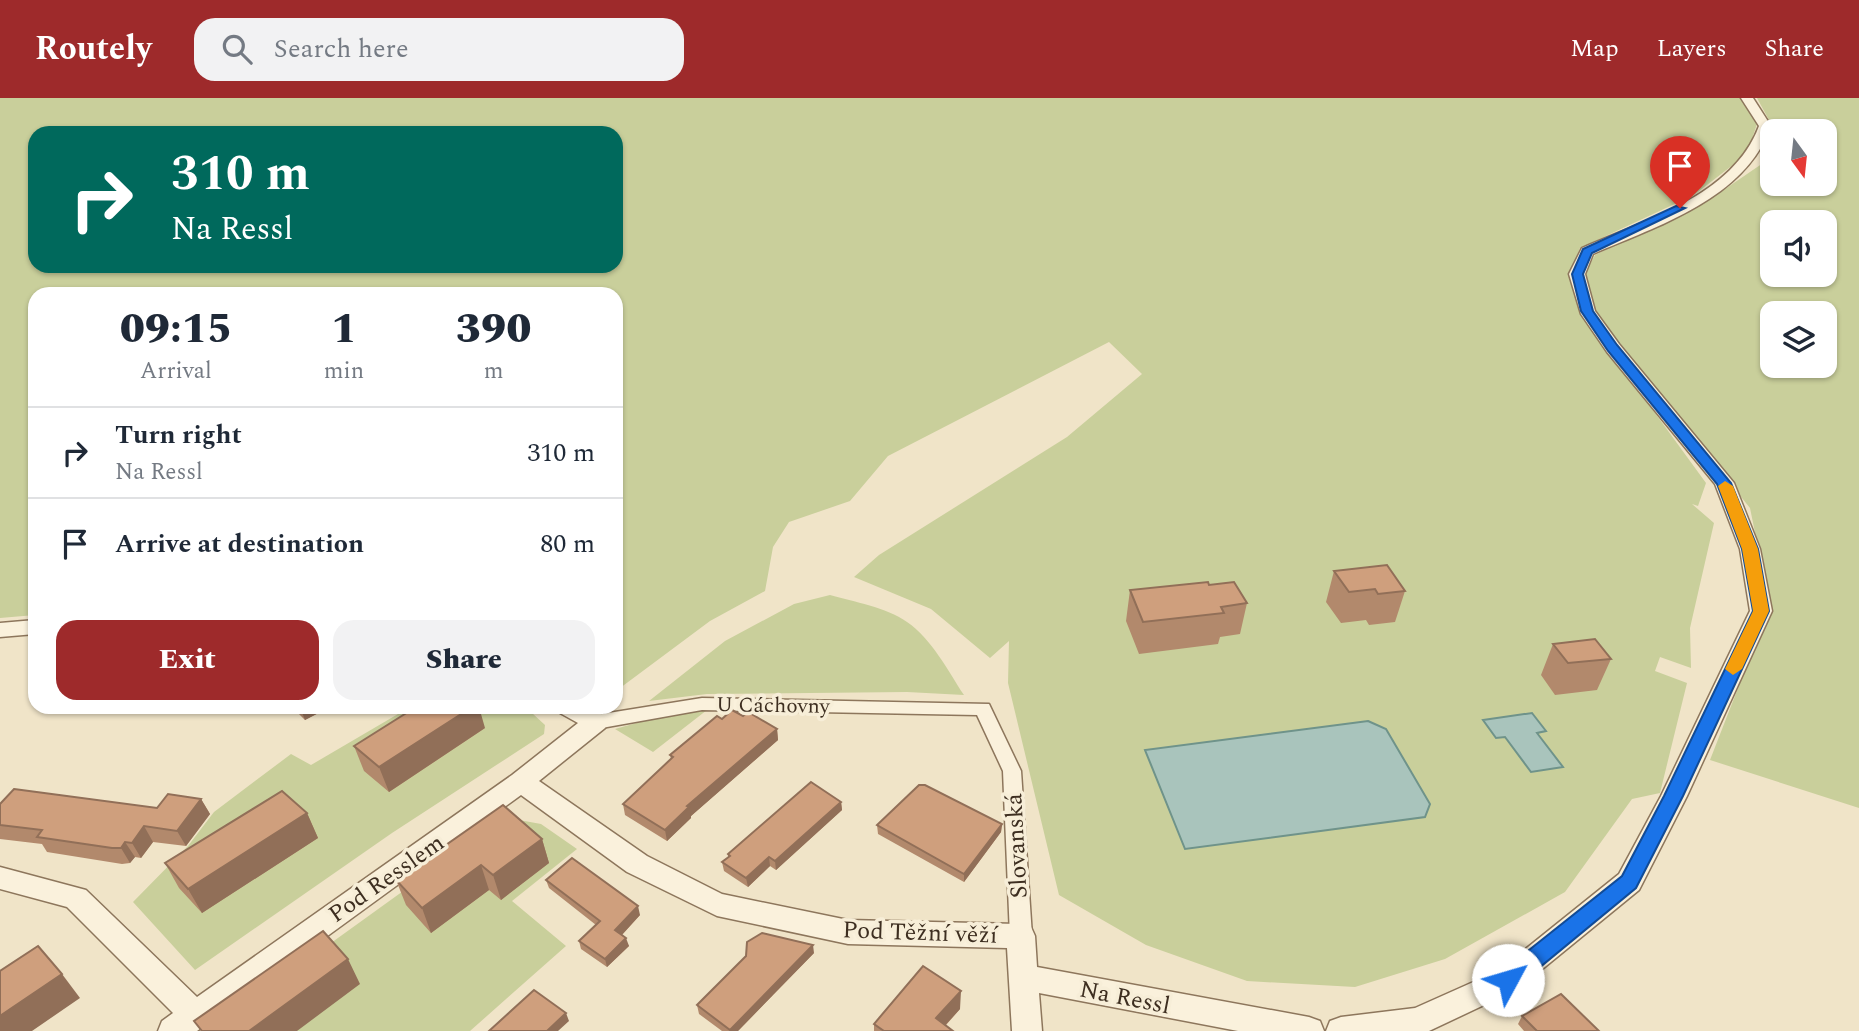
<!DOCTYPE html>
<meta charset="utf-8">
<style>
:root{--surface:#fff;--page:#f2f2f3;--text:#1f2937;--muted:#747a83;--line:#e0e1e3;--accent:#9e2a2b}
body{margin:0;font-family:Spectral,serif;background:var(--page);color:var(--text);height:100vh;display:flex;flex-direction:column;font-size:26px;white-space:nowrap}
*{box-sizing:border-box;margin:0}
p{font-size:23px;color:var(--muted)}
.icon{flex:none;width:38px;height:38px;fill:none;stroke:currentColor;stroke-width:2;stroke-linecap:round;stroke-linejoin:round}
.map{position:relative;flex:1;overflow:hidden}
.drawer{position:absolute;left:28px;top:189px;width:595px;height:427px;display:flex;flex-direction:column;background:var(--surface);border-radius:21px;box-shadow:0 2px 5px #0004}
.drawer>*{flex:none}
.banner{position:absolute;left:28px;top:28px;width:595px;height:147px;border-radius:21px;box-shadow:0 2px 5px #0004;background:#00695c;color:#fff;overflow:hidden}
.needle{width:46px;rotate:165deg}
.buttons{position:absolute;left:1760px;top:21px;display:grid;gap:14px}
.buttons a{display:grid;place-items:center;width:77px;height:77px;border-radius:14px;background:var(--surface);box-shadow:0 2px 5px #0004;font-size:35px}
.pin{position:absolute;display:grid;place-items:center;width:60px;height:60px;color:#fff;margin:-72px -30px;border-radius:50% 50% 50% 0;rotate:-45deg;box-shadow:0 0 7px #0007}
.pin .icon{rotate:45deg}
.me{position:absolute;width:77px;margin:-38px;rotate:51deg;stroke-linejoin:round;filter:drop-shadow(0 0 5px #0008)}
.turn{display:flex;align-items:center;gap:24px;height:147px;padding:0 28px;font-size:32px}
.turn .icon{width:91px;height:91px;stroke-width:2.5}
.turn b{display:block;font-size:49px;line-height:60px}
.eta{display:flex;justify-content:space-evenly;align-items:center;height:119px;text-align:center}
.eta b{font-size:42px;font-weight:800;line-height:49px}
.cta{display:flex;gap:14px;margin-top:auto;padding:14px 28px}
.cta a{flex:1;height:80px;border-radius:21px;background:var(--accent);color:#fff;font-size:28px;font-weight:800;line-height:80px;text-align:center}
.cta a+a{background:var(--page);color:var(--text)}
ul{padding:0;list-style:none}
li{display:flex;align-items:center;gap:21px;height:91px;padding:0 28px;border-top:2px solid var(--line)}
li div{flex:1}
li b{display:block;font-size:26px}
li em{font-style:normal}
header{display:flex;align-items:center;gap:42px;box-sizing:border-box;height:98px;padding:0 35px;background:var(--accent);color:#fff}
header strong{font-size:33px}
nav{display:flex;gap:38px;margin-inline-start:auto;font-size:24px}
.search{width:490px;height:63px;background:var(--page);display:flex;align-items:center;gap:18px;box-sizing:border-box;padding:0 24px;border-radius:21px;color:var(--muted);font-size:26px}
.map>svg:first-child{display:block}
.green{fill:#c9cf9b;fill-rule:evenodd}
.water{fill:#a9c4bc;stroke:#6f938a;stroke-width:2}
.lines{fill:none;stroke-linecap:round;stroke-linejoin:round}
.pedestrian-casing{stroke:#8d765c;stroke-width:3}
.minor-casing{stroke:#8d765c;stroke-width:3}
.pedestrian{fill:#faf1dc;fill-rule:evenodd}
.minor{fill:#faf1dc;fill-rule:evenodd}
.wall{fill:#b2896c}
.shaded-wall{fill:#916f58}
.building{fill:#cf9f7d;stroke:#916f58;stroke-width:2}
.route{fill:#1a73e8;stroke:#114b97;stroke-width:2}
.slow{fill:#f59e0b}
.labels{text-anchor:middle;stroke-width:7;stroke-linejoin:round;paint-order:stroke}
.street-label{font-size:21px;fill:#3d2e20;stroke:#f7eed8}
.near-street-label{font-size:24px;fill:#3d2e20;stroke:#f7eed8}
</style>
<header>
<strong>Routely</strong>
<div class="search"><svg class="icon" aria-label="search" viewBox="0 0 24 24"><circle cx="10" cy="10" r="6"/><path d="M15 15l6 6"/></svg>Search here</div>
<nav><a>Map</a><a>Layers</a><a>Share</a></nav>
</header>
<div class="map">
<svg width="1859" height="933" viewBox="0 0 1859 933">
<rect width="100%" height="100%" fill="#f0e4c8"/>
<!-- green -->
<path class="green" d="M0,0H1740L1757,26L1747,56L1694,97L1580,150L1571,174L1580,212L1706,385L1698,408L1692,406L1714,425L1690,530L1691,570L1660,559L1655,573L1687,585L1660,695L1632,701L1565,794L1445,861L1355,889L1247,883L1146,847L1059,797L1008,585L1009,543L990,560L931,511L854,479L879,457L1067,339L1142,276L1109,244L888,358L850,403L789,424L773,449L765,493L710,523L616,593V196H35V517L0,520ZM35,35H616V168H35Z
M1757,0H1859V710L1710,662L1770,508L1750,410L1591,213L1584,177L1595,157L1709,102L1769,61L1773,45V86H1825V33H1775ZM1773,124H1825V177H1773ZM1773,215H1825V268H1773Z
M830,497C854,504 886,509 907,524C932,541 948,573 964,597L907,594L707,596L649,603L725,543L794,506Z
M410,609H513L532,615L545,627L544,636L392,735L195,872L133,804L188,748L214,714L291,656L311,667Z
M707,612L653,654L615,631L651,621Z
M519,722L541,726L577,751L512,803L566,848L470,933H209L492,729Z"/>
<!-- water -->
<path class="water" d="M1532,615L1546,633L1537,635L1563,669L1531,674L1505,639L1496,640L1483,622Z
M1368,623L1386,631L1430,706L1425,719L1185,751L1145,652Z"/>
<g class="lines">
<!-- pedestrian casing -->
<g class="pedestrian-casing">
<path id="pedestrian" d="M702,600L989,606L1021,673L1032,838L1029,844L1021,847L1013,844L1010,838L1003,673L977,617L702,612L596,631L590,629L587,624L590,619L596,617Z"/>
</g>
<!-- minor casing -->
<g class="minor-casing">
<path id="minor" d="M1741,0H1753L1771,28C1745,101 1659,127 1593,156L1585,176L1595,213L1619,246L1734,385L1760,451L1772,513L1687,698L1639,792L1518,891L1429,933H1326L1330,923L1341,919L1415,910L1498,873L1619,776L1661,698L1750,513L1740,451L1715,386L1607,254L1581,216L1569,176L1582,150C1645,122 1733,98 1759,28Z
M35,522V536L0,539V525Z
M556,609C575,609 597,606 608,624L605,630L539,683L647,758L722,796L848,822L1021,826L1031,829L1035,838L1037,869L1309,919L1320,923L1324,933H1238L1039,895L1042,933H1012L1007,850L848,846L717,818L627,774L521,697L197,933H158L162,923L173,915L67,809L0,791V769L86,792L197,899L512,677L578,625L560,615Z"/>
</g>
<!-- pedestrian -->
<use href="#pedestrian" class="pedestrian"/>
<!-- minor -->
<use href="#minor" class="minor"/>
</g>
<!-- wall -->
<path class="wall" d="M1334,473L1405,493L1395,524L1369,527L1366,522L1341,525L1326,504Z
M1130,492L1247,505L1240,536L1220,539L1218,546L1139,556L1126,523Z
M1553,546L1611,561L1597,592L1555,597L1541,577Z
M292,609H330L305,622Z
M743,618L777,631L778,642L691,718V720L667,743L625,717L623,706L671,661L670,657L722,621Z
M485,630L389,694L364,673L354,648Z
M201,701L210,716L186,748L153,744L141,760L135,759L130,765L122,766L47,754L42,746L0,741V706L157,710Z
M841,704L842,712L776,772L770,768L748,789L724,773L722,764L728,759V756Z
M307,715L318,740L202,815L179,790L165,765Z
M1002,726L1001,734L964,784L878,736L877,727Z
M542,741L549,765L501,802L489,792L431,835L406,807L396,782Z
M546,782L640,817L622,837L629,848L607,869L581,851L579,843L596,827L549,790Z
M814,855L738,933H722L699,916L697,907L746,858Z
M960,911L946,927L953,933H874V926Z
M1522,918L1599,933H1524L1518,926Z"/>
<!-- shaded-wall -->
<path class="shaded-wall" d="M300,609H330L305,622Z
M472,609H479L485,630L389,694L379,669Z
M777,631L778,642L691,718V720L667,743L665,732L687,708Z
M201,701L210,716L186,748L177,733Z
M841,704L842,712L776,772L775,763Z
M307,715L318,740L202,815L188,791Z
M1002,726L1001,734L964,784V776Z
M144,728L153,744L141,760L132,745Z
M542,741L549,765L501,802L493,777Z
M125,744L135,759L130,765L121,750Z
M769,759L770,768L748,789L746,780Z
M481,767L489,792L431,835L422,810Z
M638,808L640,817L618,841L615,832Z
M626,840L629,848L607,869L605,861Z
M813,847L814,855L738,933H730V932Z
M348,861L360,886L297,933H249Z
M62,876L80,900L32,933H0V918Z
M961,893L960,911L940,933L936,920Z
M566,915L569,923L558,933H547Z"/>
<!-- building -->
<path class="building" d="M1387,467L1405,493L1378,496L1375,491L1349,494L1334,473Z
M1208,484L1209,487L1234,484L1247,505L1221,509L1224,515L1143,524L1130,492Z
M1595,541L1611,561L1568,565L1553,546Z
M416,609H472L379,669L354,648Z
M732,612L743,618L748,614L777,631L687,708L689,709L665,732L623,706L673,659L670,657L717,618L722,621Z
M811,684L841,704L775,763L769,759L746,780L722,764L730,758L728,756Z
M919,687H925L1002,726L964,776L877,727Z
M14,691L157,710L168,696L201,701L177,733L144,728L132,745L125,744L121,750H112L37,739L42,732L0,727V706Z
M282,693L307,715L188,791L165,765Z
M503,707L542,741L493,777L481,767L422,810L396,782Z
M572,760L638,808L615,832L626,840L605,861L579,843L600,823L546,782Z
M323,833L348,861L249,933H202L194,923Z
M762,835L813,847L730,932L697,907L746,858L747,844Z
M38,848L62,876L0,918V873Z
M923,868L961,893L936,920L953,933H884L874,926Z
M534,892L566,915L547,933H489Z
M1561,896L1599,933H1537L1522,918Z"/>
<!-- route -->
<path class="route" d="M1676,108L1685,110L1592,155L1583,176L1593,213L1617,247L1731,385L1758,451L1769,513L1683,698L1636,790L1516,889L1508,892L1500,889L1497,882L1500,875L1622,778L1664,698L1753,513L1742,451L1717,386L1608,253L1581,213L1572,176L1583,151Z"/>
<!-- slow -->
<path class="slow" d="M1725,383L1733,388L1758,451L1769,513L1742,571L1733,577L1725,571L1753,513L1742,451L1718,388Z"/>
<g class="labels">
<!-- street labels -->
<g class="street-label">
<text transform="translate(773 607) rotate(1)" y="7">U Cáchovny</text>
</g>
<!-- near-street labels -->
<g class="near-street-label">
<text transform="translate(1016 748) rotate(-93)" y="8">Slovanská</text>
<text transform="translate(386 780) rotate(-35)" y="8">Pod Resslem</text>
<text transform="translate(920 834) rotate(2)" y="8">Pod Těžní věží</text>
<text transform="translate(1125 899) rotate(11)" y="8">Na Ressl</text>
</g>
</g>
</svg>
<div class="buttons">
<a><svg class="needle" viewBox="-14 -14 28 28"><path d="M0-13l5 13h-10z" fill="#e53935"/><path d="M0 13l5-13h-10z" fill="#747a83"/></svg></a>
<a><svg class="icon" aria-label="sound" viewBox="0 0 24 24"><path d="M4 9h4l5-4v14l-5-4H4zM17 9q2 3 0 6"/></svg></a>
<a><svg class="icon" aria-label="layers" viewBox="0 0 24 24"><path d="M12 4l9 5-9 5-9-5zM3 14l9 5 9-5"/></svg></a>
</div>
<div class="pin" style="left:1680px;top:110px;background:#d93025"><svg class="icon" aria-label="arrive" viewBox="0 0 24 24"><path d="M6 21V4h12l-3 4 3 4H6"/></svg></div>
<svg class="me" style="left:1508px;top:882px" viewBox="-20 -20 40 40"><circle r="19" fill="#fff"/><path d="M0-13L10 11 0 6-10 11z" fill="#1a73e8"/></svg>
<div class="banner">
<div class="turn"><svg class="icon" aria-label="right" viewBox="0 0 24 24"><path d="M7 20v-9h11M14 6l5 5-5 5"/></svg><div><b>310 m</b>Na Ressl</div></div>
</div>
<section class="drawer">
<div class="eta">
<div><b>09:15</b><p>Arrival</p></div>
<div><b>1</b><p>min</p></div>
<div><b>390</b><p>m</p></div>
</div>
<ul>
<li><svg class="icon" aria-label="right" viewBox="0 0 24 24"><path d="M7 20v-9h11M14 6l5 5-5 5"/></svg><div><b>Turn right</b><p>Na Ressl</p></div><em>310 m</em></li>
<li><svg class="icon" aria-label="arrive" viewBox="0 0 24 24"><path d="M6 21V4h12l-3 4 3 4H6"/></svg><div><b>Arrive at destination</b></div><em>80 m</em></li>
</ul>
<div class="cta"><a>Exit</a><a>Share</a></div>
</section>
</div>
